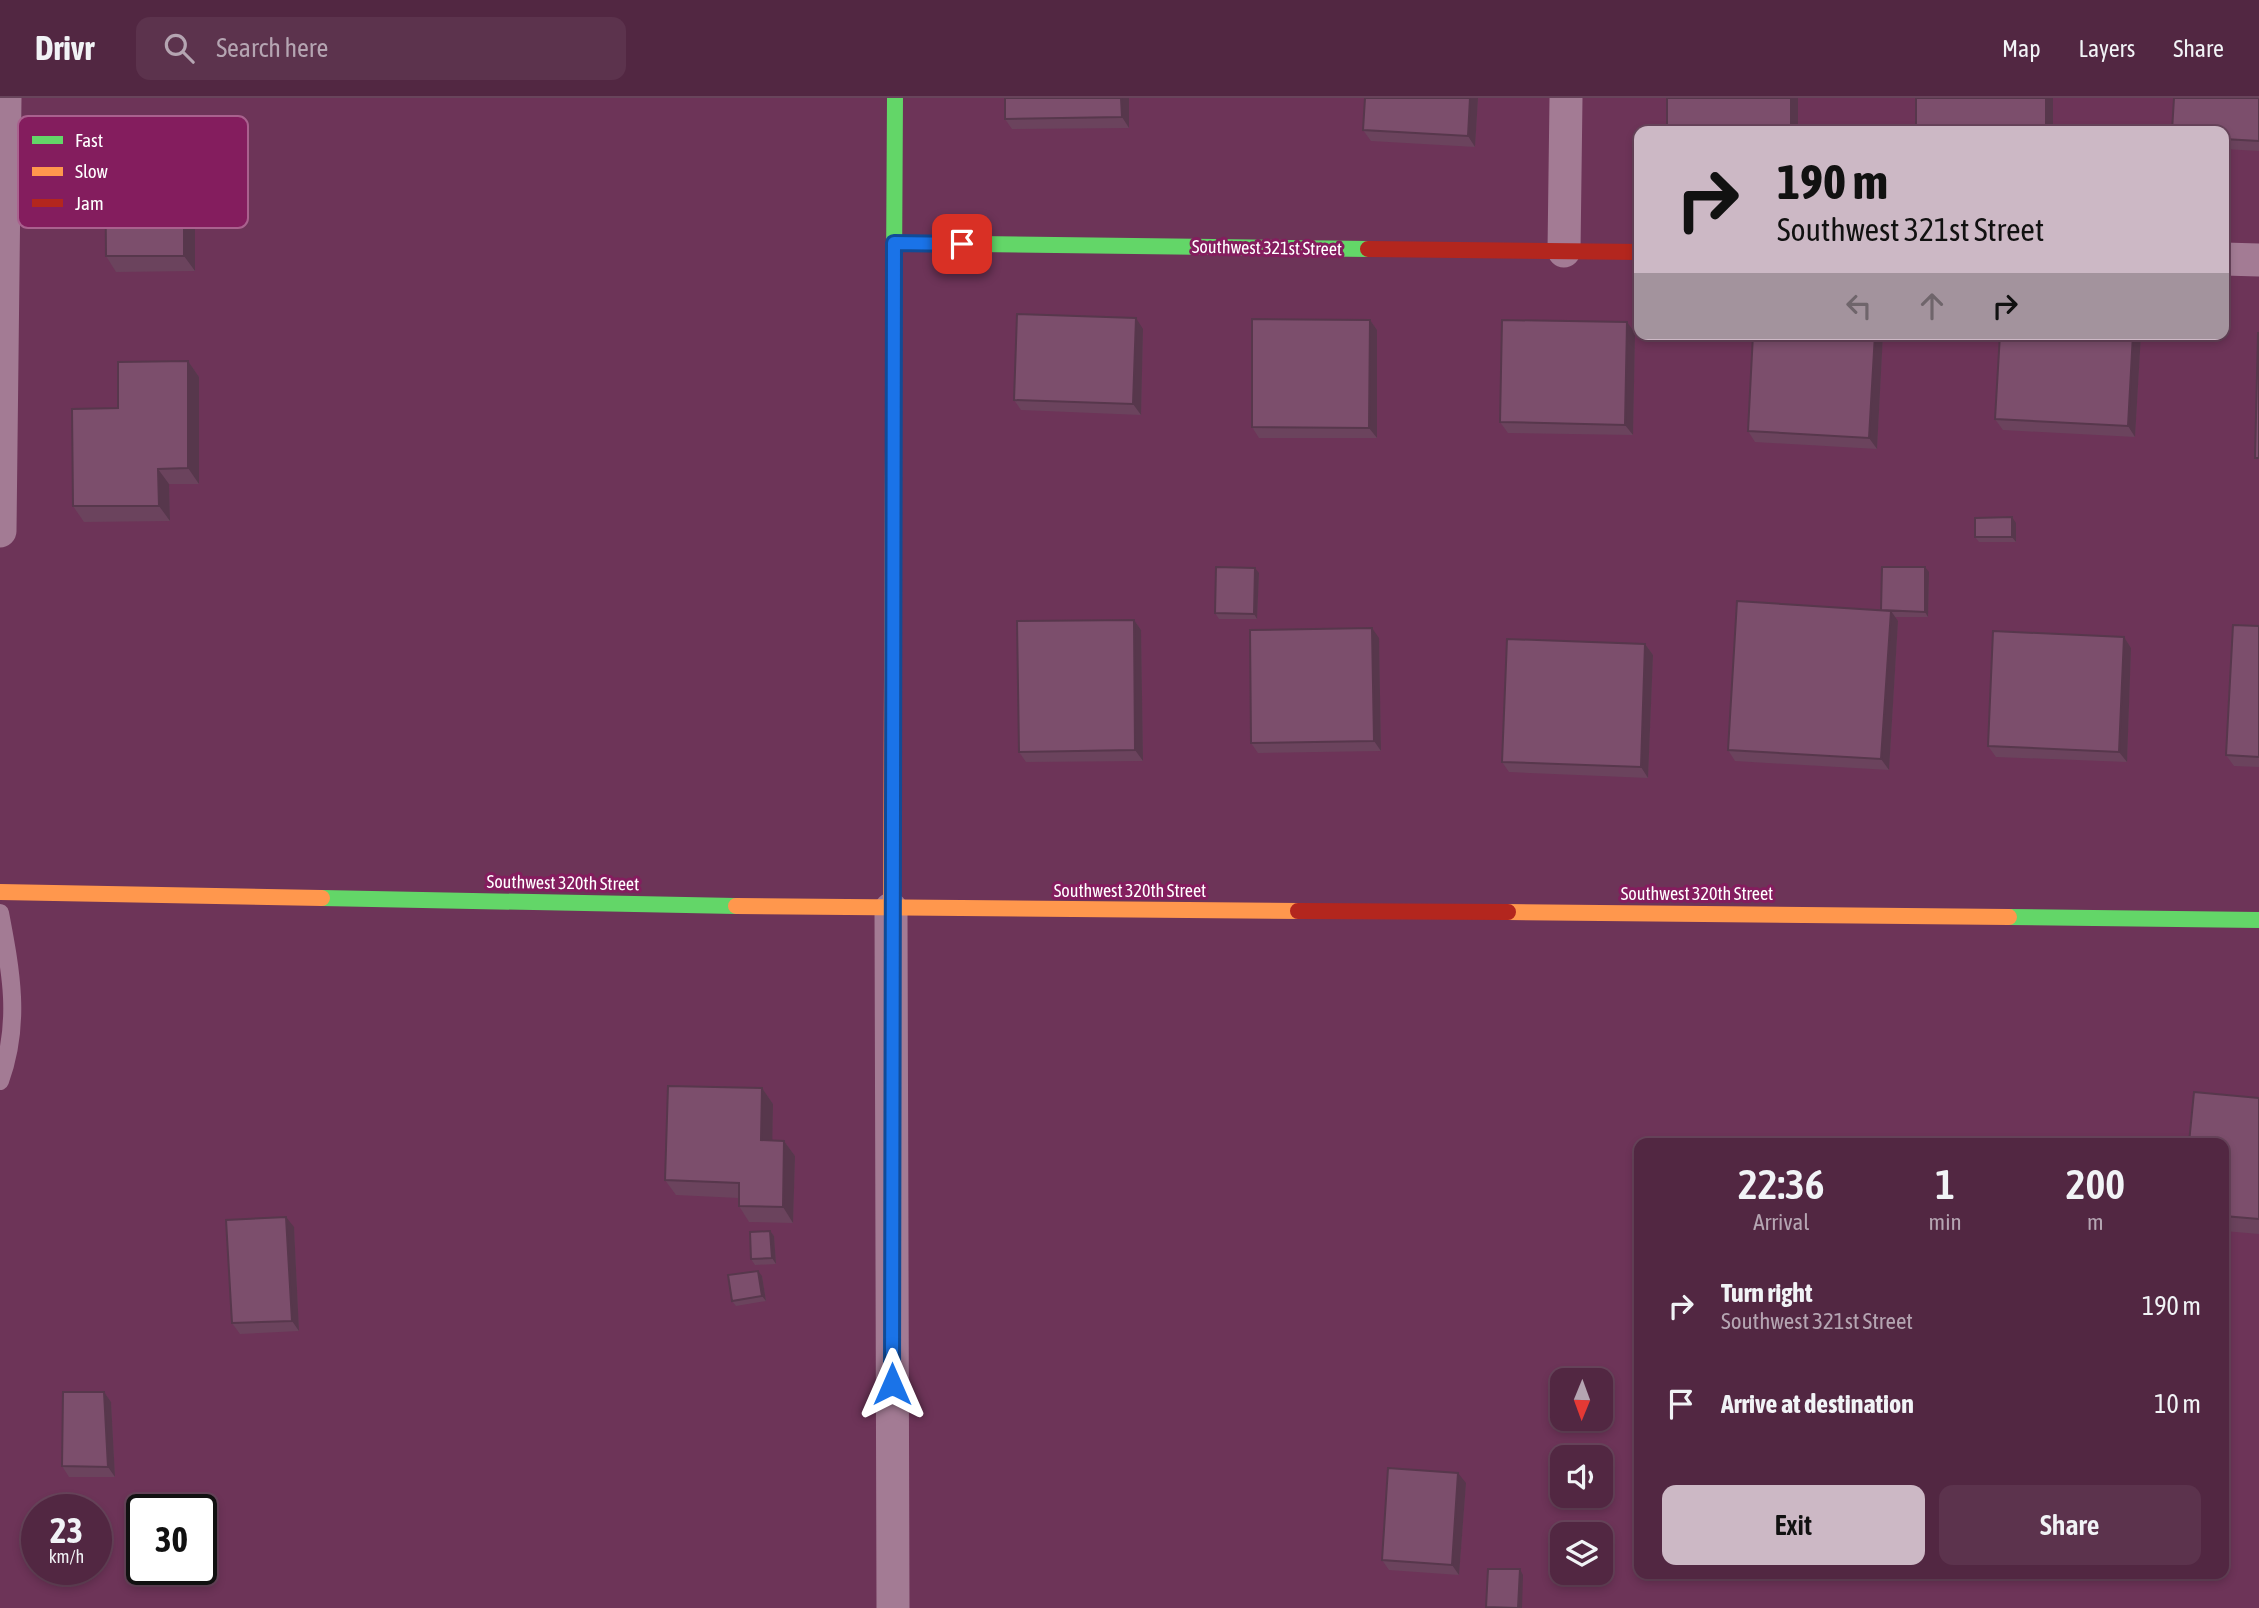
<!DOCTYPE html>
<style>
:root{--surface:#522742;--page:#5c334d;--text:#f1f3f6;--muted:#b5a5b2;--line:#68445b;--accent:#ccb8c5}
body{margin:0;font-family:"Asap Condensed",sans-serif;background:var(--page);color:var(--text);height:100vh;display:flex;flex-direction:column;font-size:26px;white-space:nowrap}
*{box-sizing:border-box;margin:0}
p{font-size:23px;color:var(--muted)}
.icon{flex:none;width:38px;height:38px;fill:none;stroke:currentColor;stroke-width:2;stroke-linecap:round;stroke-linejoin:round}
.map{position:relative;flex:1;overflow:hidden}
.panel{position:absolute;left:1634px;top:1040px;width:595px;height:441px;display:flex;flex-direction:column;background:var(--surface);border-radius:14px;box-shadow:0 4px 10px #0003,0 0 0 2px var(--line)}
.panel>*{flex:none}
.top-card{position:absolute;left:1634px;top:28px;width:595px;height:214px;border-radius:14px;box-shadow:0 4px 10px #0003,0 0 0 2px var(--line);background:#ccb8c5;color:#111;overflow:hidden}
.needle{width:46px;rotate:181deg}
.buttons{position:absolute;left:1550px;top:1270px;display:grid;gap:14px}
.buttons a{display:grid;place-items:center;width:63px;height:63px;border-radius:14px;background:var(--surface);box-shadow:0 4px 10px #0003,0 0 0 2px var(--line);font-size:35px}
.speed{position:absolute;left:21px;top:1396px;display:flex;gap:14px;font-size:35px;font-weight:700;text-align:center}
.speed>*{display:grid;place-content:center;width:91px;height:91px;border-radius:50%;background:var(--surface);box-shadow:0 4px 10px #0003,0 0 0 2px var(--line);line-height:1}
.speed small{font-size:18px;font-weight:400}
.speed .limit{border:4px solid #111;border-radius:10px;background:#fff;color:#111}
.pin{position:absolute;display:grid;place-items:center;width:60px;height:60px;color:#fff;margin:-30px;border-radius:14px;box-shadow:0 4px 10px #0006}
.me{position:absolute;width:77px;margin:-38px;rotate:0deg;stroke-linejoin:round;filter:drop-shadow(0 0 5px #0008)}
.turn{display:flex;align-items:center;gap:24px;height:147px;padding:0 28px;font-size:32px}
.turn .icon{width:91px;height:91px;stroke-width:2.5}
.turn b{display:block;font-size:49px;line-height:60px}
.lanes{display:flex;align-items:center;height:66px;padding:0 28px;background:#0003;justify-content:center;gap:35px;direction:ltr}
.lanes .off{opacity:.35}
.eta{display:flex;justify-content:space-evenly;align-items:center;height:119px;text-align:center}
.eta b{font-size:42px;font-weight:600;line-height:49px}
.action{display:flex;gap:14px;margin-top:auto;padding:14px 28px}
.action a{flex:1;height:80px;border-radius:14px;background:var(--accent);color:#111;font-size:28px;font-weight:600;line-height:80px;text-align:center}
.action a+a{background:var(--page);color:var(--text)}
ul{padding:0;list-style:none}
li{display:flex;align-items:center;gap:21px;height:98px;padding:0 28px}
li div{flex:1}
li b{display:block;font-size:26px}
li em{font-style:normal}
header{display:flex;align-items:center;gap:42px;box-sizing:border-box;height:98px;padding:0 35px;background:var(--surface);border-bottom:2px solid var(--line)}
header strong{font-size:33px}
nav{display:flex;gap:38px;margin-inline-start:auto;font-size:24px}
.search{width:490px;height:63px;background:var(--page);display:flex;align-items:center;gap:18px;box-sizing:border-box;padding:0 24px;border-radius:14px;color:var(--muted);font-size:26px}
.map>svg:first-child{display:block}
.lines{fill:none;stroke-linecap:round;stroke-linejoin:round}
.lane{stroke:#a37b94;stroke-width:18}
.street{stroke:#a37b94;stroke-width:33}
.fast{stroke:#63d668;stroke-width:16}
.slow{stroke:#ff974d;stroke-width:16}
.jam{stroke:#b3261e;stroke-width:16}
.wall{fill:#6b435d}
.shaded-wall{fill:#57374c}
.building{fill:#7c4e6c;stroke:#57374c;stroke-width:2}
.route-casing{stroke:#114b97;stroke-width:18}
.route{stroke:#1a73e8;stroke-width:12}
.labels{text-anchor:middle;stroke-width:6;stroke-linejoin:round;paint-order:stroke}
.street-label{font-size:18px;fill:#fff;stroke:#841d5e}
.key{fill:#841d5e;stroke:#a9618e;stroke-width:2}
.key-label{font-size:19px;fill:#fff}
</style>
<header>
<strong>Drivr</strong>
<div class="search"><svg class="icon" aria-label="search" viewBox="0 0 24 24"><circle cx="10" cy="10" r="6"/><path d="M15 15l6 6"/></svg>Search here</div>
<nav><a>Map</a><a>Layers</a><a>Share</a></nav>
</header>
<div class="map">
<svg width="2259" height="1510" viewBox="0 0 2259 1510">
<rect width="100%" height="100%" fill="#6d3458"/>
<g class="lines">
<!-- lane -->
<path class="lane" d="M0,815C11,873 21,925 0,983"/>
<!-- street -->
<path class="street" d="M1564,153L1566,0
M2224,161L2259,162
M0,433L5,0
M891,811L893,1510"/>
<!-- fast -->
<path class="fast" d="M894,145L1368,151
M893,352L895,0
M322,800L736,808
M2009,819L2259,822"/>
<!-- slow -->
<path class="slow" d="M0,794L322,800
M736,808L1298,813
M891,811L893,352
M1508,814L2009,819"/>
<!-- jam -->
<path class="jam" d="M1368,151L1640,154
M1298,813L1508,814"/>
</g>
<!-- wall -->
<path class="wall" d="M1129,0V30L1012,31L1005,21Z
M1365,0H1478L1475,49L1371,43L1363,32Z
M2259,0V53L2224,51V33Z
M184,42L195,57V173L116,174L106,158Z
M1370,222L1377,232V340H1259L1252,329Z
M1143,231L1141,317L1021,312L1014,302Z
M1635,235L1633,337L1508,335L1500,324Z
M1883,236L1877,351L1755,344L1748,333Z
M2000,236H2141L2135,339L2003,332L1995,321Z
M188,263L199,279V386H169L170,423L84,424L73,408Z
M2016,425V444H1979L1975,439Z
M1929,474L1928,519H1895L1898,523L1889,672L1735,663L1728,652L1881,512Z
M1259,475L1257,521H1219L1215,515Z
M1134,522L1141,532L1143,663L1026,664L1019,654Z
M2259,528V669L2234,668L2226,657Z
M2124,539L2131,550L2127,664L1996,659L1988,648Z
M1379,540L1381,653L1258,655L1251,645Z
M1645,546L1653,557L1648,680L1509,674L1502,664Z
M762,990L773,1006L772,1042L784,1043L795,1058L793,1125L749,1124L739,1108V1100L676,1097L665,1082Z
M2259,1000V1136L2224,1133V1045Z
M294,1129L299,1233L240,1236L232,1225Z
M770,1133L774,1138L776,1166L755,1167L751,1161Z
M762,1178L766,1203L736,1208L732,1203Z
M104,1294L111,1304L115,1379H69L62,1368Z
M1466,1385L1459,1477L1389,1472L1382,1462Z"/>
<!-- shaded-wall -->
<path class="shaded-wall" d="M1121,0H1129V30L1122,19Z
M1470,0H1478L1475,49L1468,38Z
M1791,0H1798V33H1791Z
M2046,0H2053V33H2046Z
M184,42L195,57V173L184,158Z
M1136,220L1143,231L1141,317L1133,306Z
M1370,222L1377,232V340L1369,330Z
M1627,224L1635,235L1633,337L1625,327Z
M1875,236H1883L1877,351L1869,340Z
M2133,236H2141L2135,339L2128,328Z
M188,263L199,279V386L188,370Z
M158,371L169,386L170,423L159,408Z
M2012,419L2016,425V444L2012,439Z
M1925,469L1929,474L1928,519L1925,514Z
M1255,470L1259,475L1257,521L1254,516Z
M1891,513L1898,523L1889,672L1881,661Z
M1134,522L1141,532L1143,663L1135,652Z
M1372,530L1379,540L1381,653L1374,643Z
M2124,539L2131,550L2127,664L2119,654Z
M1645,546L1653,557L1648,680L1641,669Z
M762,990L773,1006L772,1057L761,1042Z
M784,1043L795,1058L793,1125L783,1109Z
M286,1119L294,1129L299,1233L292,1223Z
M770,1133L774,1138L776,1166L772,1160Z
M758,1173L762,1178L766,1203L762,1198Z
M104,1294L111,1304L115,1379L108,1369Z
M1458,1375L1466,1385L1459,1477L1452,1467Z
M1520,1471L1523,1477L1522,1510H1518Z"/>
<!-- building -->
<path class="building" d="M1005,0H1121L1122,19L1005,21Z
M1365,0H1470L1468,38L1363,32Z
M1667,0H1791V33H1667Z
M1916,0H2046V33H1916Z
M2174,0H2259V43L2224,41V33H2172Z
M105,42H184V158H106Z
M1017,216L1136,220L1133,306L1014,302Z
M1252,221L1370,222L1369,330L1252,329Z
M1502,222L1627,224L1625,327L1500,324Z
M2258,235H2259V360H2255Z
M1753,236H1875L1869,340L1748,333Z
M2000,236H2133L2128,328L1995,321Z
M188,263V370L158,371L159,408H73L72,311L118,310V264Z
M2012,419V439H1975V420Z
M1216,469L1255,470L1254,516L1215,515Z
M1882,469H1925V514L1881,512Z
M1737,503L1891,513L1881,661L1728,652Z
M1134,522L1135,652L1019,654L1017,523Z
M2233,527L2259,528V659L2226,657Z
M1372,530L1374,643L1251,645L1250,532Z
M1993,533L2124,539L2119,654L1988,648Z
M1507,541L1645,546L1641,669L1502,664Z
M668,988L762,990L761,1042L784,1043L783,1109L739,1108V1085L665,1082Z
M2194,994L2259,1000V1121L2224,1118V1045H2189Z
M286,1119L292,1223L232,1225L226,1122Z
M770,1133L772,1160L751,1161L750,1134Z
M758,1173L762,1198L732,1203L728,1177Z
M63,1294H104L108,1369L62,1368Z
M1388,1370L1458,1375L1452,1467L1382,1462Z
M1488,1471H1520L1518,1510L1486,1509Z"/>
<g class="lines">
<!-- route casing -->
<g class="route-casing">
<path id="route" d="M892,1286L894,145L962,146"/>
</g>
<!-- route -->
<use href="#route" class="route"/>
</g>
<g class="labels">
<!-- street labels -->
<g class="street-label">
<text transform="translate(1267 150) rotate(1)" y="6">Southwest 321st Street</text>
<text transform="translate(563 785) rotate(1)" y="6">Southwest 320th Street</text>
<text x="1130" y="799">Southwest 320th Street</text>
<text x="1697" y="802">Southwest 320th Street</text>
</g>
</g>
<!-- legend -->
<rect x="18" y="18" width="230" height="112" rx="10" class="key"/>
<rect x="32" y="38" width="31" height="8" fill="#63d668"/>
<rect x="32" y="69" width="31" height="9" fill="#ff974d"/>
<rect x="32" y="101" width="31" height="8" fill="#b3261e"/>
<g class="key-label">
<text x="75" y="49">Fast</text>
<text x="75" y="80">Slow</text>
<text x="75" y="112">Jam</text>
</g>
</svg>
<div class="buttons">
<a><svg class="needle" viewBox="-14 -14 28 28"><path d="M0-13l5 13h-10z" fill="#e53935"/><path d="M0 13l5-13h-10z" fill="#b5a5b2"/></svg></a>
<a><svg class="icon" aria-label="sound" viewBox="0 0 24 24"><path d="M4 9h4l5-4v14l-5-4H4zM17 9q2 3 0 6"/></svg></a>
<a><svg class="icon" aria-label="layers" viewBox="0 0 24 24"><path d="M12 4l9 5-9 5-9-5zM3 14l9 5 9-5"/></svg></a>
</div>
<div class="speed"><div>23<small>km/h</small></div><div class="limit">30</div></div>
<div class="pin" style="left:962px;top:146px;background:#d93025"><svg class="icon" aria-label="arrive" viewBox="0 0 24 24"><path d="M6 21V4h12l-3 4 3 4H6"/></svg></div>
<svg class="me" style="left:892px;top:1286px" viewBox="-20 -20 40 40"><path d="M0-17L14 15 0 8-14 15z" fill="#1a73e8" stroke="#fff" stroke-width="4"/></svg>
<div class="top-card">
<div class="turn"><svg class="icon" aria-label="right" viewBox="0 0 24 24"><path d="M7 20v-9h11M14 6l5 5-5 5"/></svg><div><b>190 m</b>Southwest 321st Street</div></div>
<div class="lanes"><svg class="icon off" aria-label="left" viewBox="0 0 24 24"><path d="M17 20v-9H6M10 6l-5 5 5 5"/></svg><svg class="icon off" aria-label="ahead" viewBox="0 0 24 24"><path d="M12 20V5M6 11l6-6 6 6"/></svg><svg class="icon" aria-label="right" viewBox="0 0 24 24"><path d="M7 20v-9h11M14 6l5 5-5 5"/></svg></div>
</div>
<section class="panel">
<div class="eta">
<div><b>22:36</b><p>Arrival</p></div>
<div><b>1</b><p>min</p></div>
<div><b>200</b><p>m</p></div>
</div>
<ul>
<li><svg class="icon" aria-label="right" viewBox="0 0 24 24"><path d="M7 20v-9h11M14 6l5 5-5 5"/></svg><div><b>Turn right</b><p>Southwest 321st Street</p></div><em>190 m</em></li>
<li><svg class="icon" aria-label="arrive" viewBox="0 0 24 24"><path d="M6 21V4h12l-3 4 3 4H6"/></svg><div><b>Arrive at destination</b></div><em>10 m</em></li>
</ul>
<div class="action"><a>Exit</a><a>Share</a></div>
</section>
</div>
